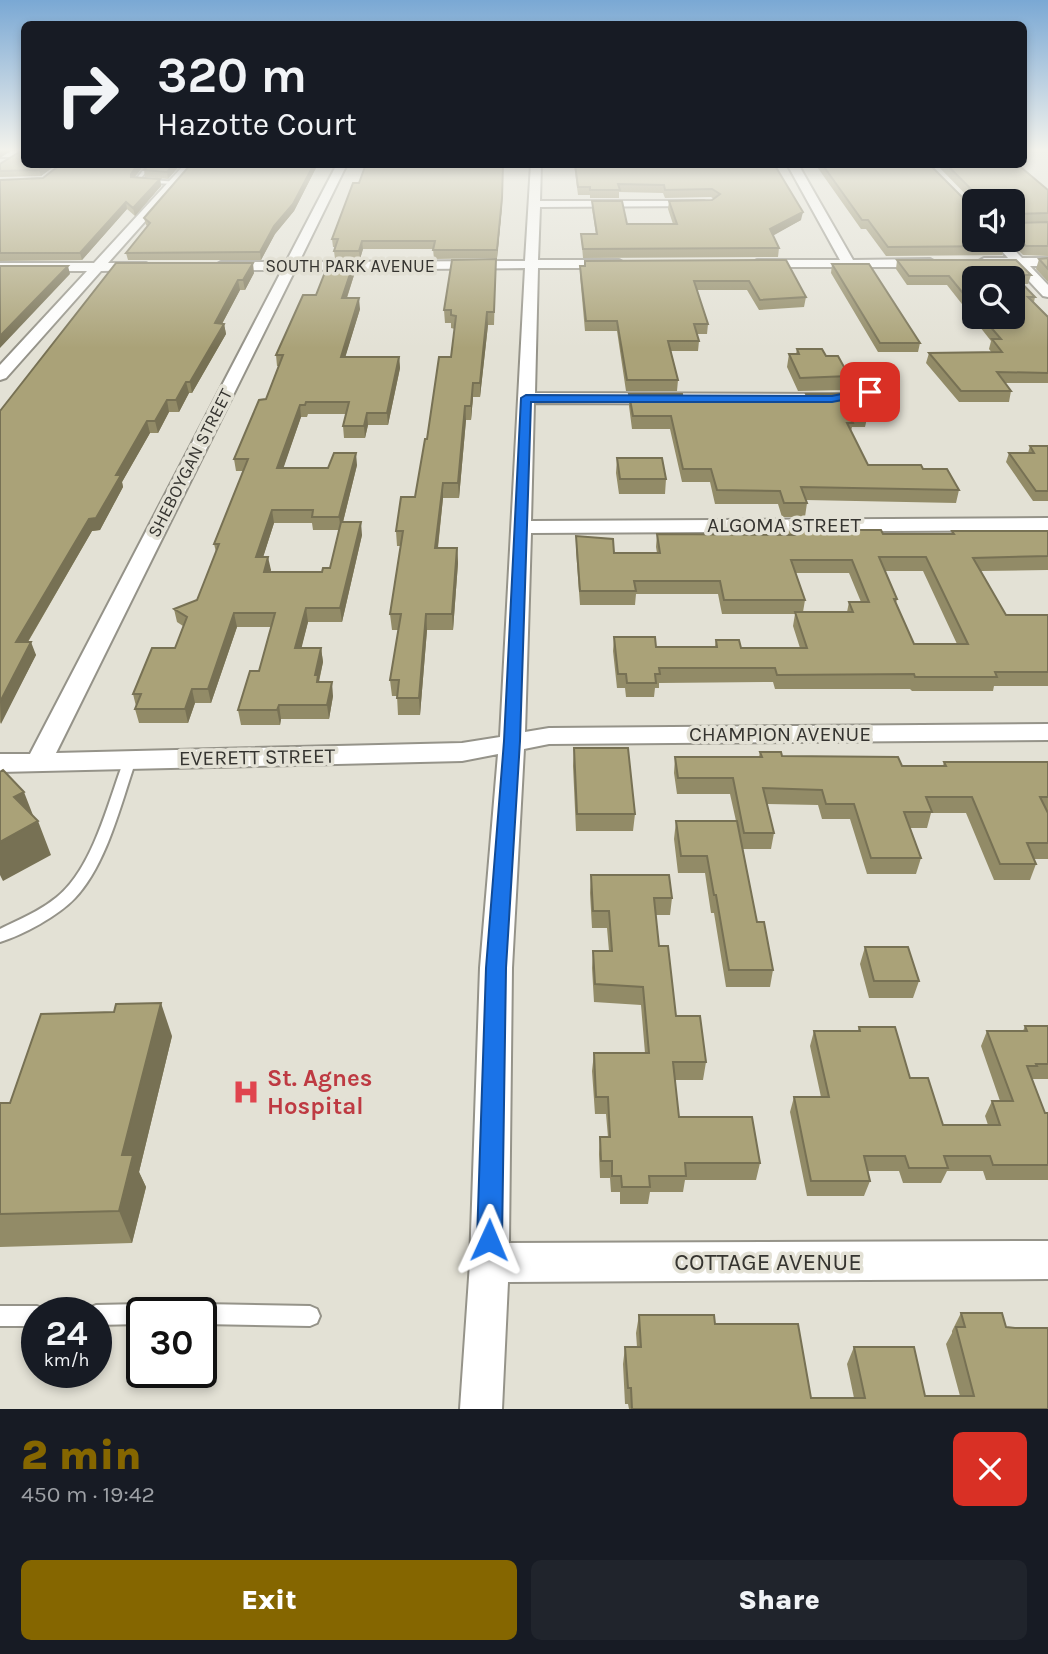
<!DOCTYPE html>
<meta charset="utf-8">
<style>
:root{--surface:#171b24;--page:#20242c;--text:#f1f3f6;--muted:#9ea1a6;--accent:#856600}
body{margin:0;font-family:Karla,sans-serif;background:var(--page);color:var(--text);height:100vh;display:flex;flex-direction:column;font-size:26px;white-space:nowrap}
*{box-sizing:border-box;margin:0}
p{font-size:23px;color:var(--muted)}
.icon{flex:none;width:38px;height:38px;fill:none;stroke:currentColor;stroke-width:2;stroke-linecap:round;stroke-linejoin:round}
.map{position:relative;height:1409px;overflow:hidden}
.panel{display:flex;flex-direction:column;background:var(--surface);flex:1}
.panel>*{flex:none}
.banner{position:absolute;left:21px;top:21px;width:1006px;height:147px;border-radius:10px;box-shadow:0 4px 10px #0003;background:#171b24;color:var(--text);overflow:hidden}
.tools{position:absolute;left:962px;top:189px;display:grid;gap:14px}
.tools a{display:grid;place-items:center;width:63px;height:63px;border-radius:10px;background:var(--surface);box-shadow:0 4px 10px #0003;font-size:35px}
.speed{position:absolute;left:21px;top:1297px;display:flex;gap:14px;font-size:35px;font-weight:700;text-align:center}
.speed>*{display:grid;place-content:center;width:91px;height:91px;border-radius:50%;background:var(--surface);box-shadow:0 4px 10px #0003;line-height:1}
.speed small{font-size:18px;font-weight:400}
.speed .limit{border:4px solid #111;border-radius:10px;background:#fff;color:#111}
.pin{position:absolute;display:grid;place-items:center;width:60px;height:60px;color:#fff;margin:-30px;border-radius:14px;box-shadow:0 4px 10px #0006}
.me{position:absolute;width:77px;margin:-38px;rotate:1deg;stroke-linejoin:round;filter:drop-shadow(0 0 5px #0008)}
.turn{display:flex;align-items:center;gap:24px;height:147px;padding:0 21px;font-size:32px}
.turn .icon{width:91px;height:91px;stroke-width:2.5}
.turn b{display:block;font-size:49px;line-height:60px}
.round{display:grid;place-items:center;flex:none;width:74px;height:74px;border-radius:10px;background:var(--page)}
.head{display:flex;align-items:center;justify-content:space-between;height:119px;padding:0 21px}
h1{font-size:42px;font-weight:800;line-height:52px;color:var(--accent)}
.button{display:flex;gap:14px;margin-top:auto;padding:14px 21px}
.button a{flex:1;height:80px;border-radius:10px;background:var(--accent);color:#fff;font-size:28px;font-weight:800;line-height:80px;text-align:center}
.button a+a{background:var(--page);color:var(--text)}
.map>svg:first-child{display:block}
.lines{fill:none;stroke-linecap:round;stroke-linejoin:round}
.lane-casing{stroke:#959389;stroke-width:4}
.street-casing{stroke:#959389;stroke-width:4}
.lane{fill:#fff;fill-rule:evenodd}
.street{fill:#fff;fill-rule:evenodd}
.wall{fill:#928b67;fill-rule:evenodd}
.shaded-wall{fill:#777154}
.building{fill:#aaa278;stroke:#777154;stroke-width:2;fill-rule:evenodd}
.route{fill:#1a73e8;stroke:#114b97;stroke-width:2}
.labels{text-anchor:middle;stroke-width:7;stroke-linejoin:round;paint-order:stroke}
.far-street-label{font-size:18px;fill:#353430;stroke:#e3e1d5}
.street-label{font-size:21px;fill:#353430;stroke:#e3e1d5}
.near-health-label{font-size:24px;font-weight:bold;fill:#be3a42;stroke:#e3e1d5;text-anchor:start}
.near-street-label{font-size:24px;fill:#353430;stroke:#e3e1d5}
</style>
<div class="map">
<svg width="1048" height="1409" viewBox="0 0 1048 1409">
<rect width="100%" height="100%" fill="#e3e1d5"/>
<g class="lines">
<!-- lane casing -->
<g class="lane-casing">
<path id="lane" d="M148,164H153L140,179L177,182L174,184L134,182Z
M130,756L136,760C121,803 107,864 75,898C58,916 23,935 0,942V929C20,919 40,911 57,897C93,868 108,802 124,760Z
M142,1304L149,1307L151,1312H142V1324L96,1325V1312H87L89,1308L96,1305Z
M201,1304L310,1306L317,1309L320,1316L317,1323L310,1326L201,1324V1312H192L194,1307Z
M0,1306H37L44,1309L46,1312H37V1326H0Z"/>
</g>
<!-- street casing -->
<g class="street-casing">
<path id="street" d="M0,151H16L21,154L16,157H0Z
M185,164H196L108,263H146L153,267L151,270L101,271L6,378L0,380V365L87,271H0V263H94Z
M337,164H347L299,262L525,261L531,164H541L540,201H704L706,203L700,206L540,207L538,260H619L626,264L619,268H538L535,393L841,394L867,387L874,369H886L888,372L880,393L841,404L534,403L531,521L1048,518V530L531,533L525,732L549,728L1048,724V740L549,744L524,749L512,968L509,1243L1048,1241V1279L508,1282L502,1409H460L470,1263L480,968L498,754L462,761L0,772V754H30L282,270H221L214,266L221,262H286ZM525,268L500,737L462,743L56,753L295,270Z
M787,164H798L853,260L930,259L937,263L930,267H752L750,264L757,260H840Z
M992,240H1005L1022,258H1048V266H1030L1048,285V297L1043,296L1015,266L979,265L977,262L984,258H1008Z"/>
</g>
<!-- lane -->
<use href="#lane" class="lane"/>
<!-- street -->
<use href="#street" class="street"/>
</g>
<!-- wall -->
<path class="wall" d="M0,164H57L41,176L0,177Z
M61,164H145L135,177L160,179L161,186L135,216L127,209L82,260L0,261V180L43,178Z
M149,164H181L168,179L145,177L144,170Z
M191,164H318L294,211L275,234L261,260H128L126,253L147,226L146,225L144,218Z
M503,164L502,206L497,258L434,259L433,249H363L360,259H335L334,251L335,247H333L332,239L359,183Z
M574,164H774L801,220L773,235L779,248L778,257L583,258L581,234H596L592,209V201L627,224H673L668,209L669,201L712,200L714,199L711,197L665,198L663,193L619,192V198H590V195H578Z
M815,164H929L975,240L1005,246L1002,255L886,256L866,229H861Z
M936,164H1017L1048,190V256L1023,255L1008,240H1013V201H975V204Z
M1048,258V282L1036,269L1039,259Z
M496,259L494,325H488L480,397H473L471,420H466L459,498H443L438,548H457L458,563L453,630H427L420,715H398L397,696H392L390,680L399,630H392L390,614L401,546H397L396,531L415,497L427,439L451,357L455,329L451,328V323H445L444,310Z
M786,260L806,297L804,307L759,310L747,290H697L708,324L707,334H697L699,341L698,351H671L678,380L677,391H626L617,331H585L580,276V266H584L585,261Z
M897,260L1031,275L1028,284H1023L1035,297L1034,302L1048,317V383H1005L1011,391L1009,402H959L926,363L929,353H992L989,349L991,341L947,285H907L896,269ZM975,278L1013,317H975Z
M116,263L254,273L245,290H240L222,324H224L226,334L192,393H189L179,412H169L158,433H150L122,482L123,487L100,530L92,531L28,642L36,655L0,724V411Z
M832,264L920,343L918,352H878L831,273Z
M355,272L347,298L360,309L345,357H399L400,368L388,425H368L365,438H344L343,426L346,414H308L307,417H301L283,468H328L357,465L343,522L362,535L342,622H308L301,648H321L323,662L319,682L333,696L329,719H281L280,725H241L238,710L259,671L272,627H237L211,703H195L188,723H139L135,709L136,706L133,694L175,648L183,626L177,622L174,609L197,600L216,552L214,544L243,471H236L234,459L266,399L279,366H277L276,355L316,295ZM274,523H312L313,530H339L330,568L322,572H270L271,570L263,557Z
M797,349L826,356L849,376L846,390L798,391L787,367L789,354H796Z
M629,394L683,400H805L806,394L868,414L865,427H852L851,431L868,465L923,469L959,490L956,503L806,500L807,503L805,517H782L778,504H715L710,482H682L670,429H632L629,406Z
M1030,446H1048V501H1033L1006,462L1009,453H1028Z
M617,458L666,479L665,494H619L616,473Z
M790,521L817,530L883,534H951L952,531H1048V570L981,571L1006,615H1048V686H994L993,691H912L910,689H775L773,682L659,683V688H655L654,697H626L625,688H617L613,651L614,637L656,647H715L716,640L741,648H800L793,626L795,614H722L718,594H636L635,605H580L576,550V536L614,553H657L656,547L657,534L788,535ZM885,571H923L957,644H914L896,603L897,599ZM796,573H849L861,602H849L847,612H803L805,600Z
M574,748L635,814L633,831H576L573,766Z
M760,752L782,756L902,766H943L944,762H1048V859H1034L1036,864L1030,880H994L966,813H931L927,828H910L921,858L916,874H867L850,819H822L818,805L767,804L774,833L771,849H743L757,922L773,970L770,987H726L714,913H711L705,873H678L674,839L676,821H736L730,794H677L674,773L675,757H759Z
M591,875L672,898L670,915H656L659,946L676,1016L706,1062L703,1080H675L679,1117L760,1163L756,1180H685L683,1192H650L648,1204H620V1192H611L610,1178H600L599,1154L600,1137H608L606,1114H595L592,1071L594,1053H645L641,1005L594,1002L592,968L593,951H609L607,928H592L590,893Z
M865,947L919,981L913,998H869L860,964Z
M1025,1026H1048V1079H1032L1045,1113H1048V1180H986L983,1171H947L941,1183H903L899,1171H867L870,1181L864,1196H807L790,1112L794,1097H821L810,1046L814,1031H858L859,1027L910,1078L943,1125H988L985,1116L992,1101H1000L981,1046L987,1031H1023Z
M172,1036L139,1172L146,1187L132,1243L0,1247V1103H10Z
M961,1313L1006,1327L1048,1409H629L628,1404H625L623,1364L625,1347H637L636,1333L639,1315L715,1324L811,1398H854L847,1364L854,1347L925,1396H960L946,1344L952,1333V1331Z"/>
<!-- shaded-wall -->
<path class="shaded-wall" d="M0,151H11L0,158Z
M46,164H57L41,176L39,170Z
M138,164H145L132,180L131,174Z
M174,164H181L168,179L167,172Z
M314,164H318L294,211L275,234L261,260L260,252L274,226Z
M503,164L502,206L497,258V250Z
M160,179L161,186L135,216L133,208Z
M126,202L127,209L82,260L80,253Z
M803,212L801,220L769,238L770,229Z
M362,241L363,249L360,259L359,251Z
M354,262L355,272L343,309L342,298Z
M253,263L254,273L245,290L243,280Z
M68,266L70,274L0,348V336Z
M238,280L240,290L217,333L215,323Z
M359,298L360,309L342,368L341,357Z
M487,312L488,325L480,397V383Z
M224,324L226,334L192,393L190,382Z
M399,357L400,368L388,425L387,413Z
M186,382L189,393L179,412L176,400Z
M473,383V397L471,420V406Z
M167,400L169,412L158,433L155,421Z
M300,405L301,417L279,481L277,468Z
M465,406L466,420L459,498L458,483Z
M367,413L368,425L365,438L364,426Z
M147,421L150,433L122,482L123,487L100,530L92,531L20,655L16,642L89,519L116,475Z
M356,453L357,465L341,530L339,517Z
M443,483V498L436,563L435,548Z
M272,510L274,523L259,570L256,557Z
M361,522L362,535L342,622L340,608Z
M457,548L458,563L453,630L452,614Z
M268,557L271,570L266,585L264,572Z
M306,608L308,622L298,662L295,648Z
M234,613L237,627L211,703L208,689Z
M426,614L427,630L420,715L419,698Z
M31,642L36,655L1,724L0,702Z
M321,648L323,662L319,680L320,689L315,675Z
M332,682L333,696L329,719L327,705Z
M192,689L195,703L188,723L185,709Z
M279,705L281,719L280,725L277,710Z
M24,792L36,823L38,821L51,855L3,881L0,875V842L14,797Z
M161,1003L172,1036L139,1172L146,1187L132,1243L119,1211L122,1155Z"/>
<!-- building -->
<path class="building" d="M21,151H24V164H46L39,170L0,171V164Z
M61,164H138L131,174V177L160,179L133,208L126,202L80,253H0V180L43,178Z
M149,164H174L167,172L144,170Z
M191,164H314L293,204L274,226L260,252L126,253L150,223L144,218Z
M366,164H503L502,198L497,250H433L435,241H362L359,251H334L338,239H332L353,183H359Z
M575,164H774L803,212L770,229L779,248L583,249L581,234H597L592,201H622L627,224H677L669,201L712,200L720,194L712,189L665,190L664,185L618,184L620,190H590V187H578Z
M822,164H929L975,210V240H999L1005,246L888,247L868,220H862Z
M946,164H1017L1048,190V213L1015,214L1014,223L1048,222V246H1026L1013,233V201H979V197Z
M1048,258V269L1039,259Z
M496,259L494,312H487L480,383H473L471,406H465L458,483H443L435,548H457L452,614H426L419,698H397L399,680H390L401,614H390L403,531H396L401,497H415L425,439H427L439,357H451L456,316L451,315V310H444L452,260Z
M786,260L806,297L760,300L749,281H694L708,324H694L699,341H668L678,380H627L617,321H586L580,266H585V261Z
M897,260H1016L1031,275H1014L1035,297H1028L1048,317V373L997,372L1011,391H961L929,353L1002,352L992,339H1001L982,317H1013V278H975V308L949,276H909Z
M329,262H354L342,298H359L341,357H399L387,413H367L364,426H343L349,402H306L305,405H300L277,468H328L334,453H356L339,517H312L313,510H272L256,557H268L264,572H322L323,568H330L341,522H361L340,608H306L295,648H321L315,675H318L317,682H332L327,705H279L277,710H238L250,671H259L275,613H234L208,689H192L185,709H135L141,694H133L152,648H175L187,617L174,609L197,600L199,595L219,544H214L248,459H234L259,400L266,399L283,355H276L303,295H316Z
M116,263H253L243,280H238L215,323L224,324L190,382H186L176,400H167L155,421H147L116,475H121L96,518L89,519L16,642H31L0,702V411Z
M832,264H869L920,343H880Z
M0,266H68L0,336Z
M797,349H822L826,356H838L849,376L800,378L789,354H799Z
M856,391L868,414L849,415L853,423H847L868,465H921L923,469H947L959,490L801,487L807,503H784L780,491L717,490L711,469H683L671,416H633L629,394H682L683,400H809L806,394H843Z
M1030,446H1048V491H1036L1009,453H1034Z
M617,458H662L666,479H620Z
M790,521H813L817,530H881L883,534H954L952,531H1048V556L973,558L1006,615H1048V672H995L997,677H915L914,674L777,675L775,668H659L660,674H655L656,683H627L626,674H618L614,637H655L656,647H717L716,640H739L741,648H807L795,612H853L849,602H869L852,560H791L805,600H724L720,581H634L636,591H580L576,536L613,539L614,553H660L657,534L795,535ZM879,557H926L968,644H914L894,599H897Z
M574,748H628L635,814H577Z
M760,752H781L782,756L898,757L902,766H946L944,762H1048V797H1040L1048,813V843H1027L1036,864H1000L972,797H926L932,812H904L921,858H871L854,804H826L822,790L763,788L774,833H744L733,778H678L675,757H762Z
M3,770L24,792L14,797L38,821L0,842V772Z
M676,821H737L757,922H764L773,970H729L716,895H714L707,856H681Z
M591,875H669L672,898H654L659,946H668L676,1016H700L706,1062H673L679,1117H752L760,1163H685L686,1176H649L650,1187H622L621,1176H612V1161H601L600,1137H610L608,1097H596L594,1053H649L643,987L595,984L593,951H612L609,911H593Z
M865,947H908L919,981H874Z
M161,1003L122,1155H133L119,1211L0,1214V1103H10L41,1014L114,1012L116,1004Z
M1025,1026H1048V1064H1036L1037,1066H1027L1045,1113H1048V1165H993L990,1156H944L948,1168H909L905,1156H864L870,1181H811L794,1097H829L814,1031H860L859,1027H895L910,1078H928L943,1125H1000L992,1101H1013L987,1031H1027Z
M961,1313H1002L1006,1327L1015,1328H1048V1409H632L631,1388H628L625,1347H641L639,1315H714L715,1324H798L811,1398H865L854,1347H914L925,1396H974L956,1327H965Z"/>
<!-- sky -->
<linearGradient id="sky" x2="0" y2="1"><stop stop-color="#7aa8d4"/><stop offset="0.43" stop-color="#f2f2ec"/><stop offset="1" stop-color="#f2f2ec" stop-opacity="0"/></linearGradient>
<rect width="1048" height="348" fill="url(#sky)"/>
<!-- route -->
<path class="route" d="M870,388L876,392L874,394L832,402H531L520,741L506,968L502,1240L498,1248L489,1252L480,1248L477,1240L486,968L504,741L521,398L526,395L832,396Z"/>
<!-- icons -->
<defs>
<g id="hospital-bare" transform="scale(2.1)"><path d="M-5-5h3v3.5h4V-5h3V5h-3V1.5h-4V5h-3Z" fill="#e0444e" stroke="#e3e1d5" stroke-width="2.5" paint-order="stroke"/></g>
</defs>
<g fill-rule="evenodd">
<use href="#hospital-bare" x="246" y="1092"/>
</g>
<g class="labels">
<!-- far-street labels -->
<g class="far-street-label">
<text x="350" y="272">SOUTH PARK AVENUE</text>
<text transform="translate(190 463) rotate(-63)" y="6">SHEBOYGAN STREET</text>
</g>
<!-- street labels -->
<g class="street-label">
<text x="784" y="532">ALGOMA STREET</text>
<text x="780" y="741">CHAMPION AVENUE</text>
<text transform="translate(257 757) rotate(-1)" y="7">EVERETT STREET</text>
</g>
<!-- near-health labels -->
<g class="near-health-label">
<text x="267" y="1086">St. Agnes<tspan x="267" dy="28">Hospital</tspan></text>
</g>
<!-- near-street labels -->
<g class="near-street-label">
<text x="768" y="1270">COTTAGE AVENUE</text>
</g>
</g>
</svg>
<div class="tools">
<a><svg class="icon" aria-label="sound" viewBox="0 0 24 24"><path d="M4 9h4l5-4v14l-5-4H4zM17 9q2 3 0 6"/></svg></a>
<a><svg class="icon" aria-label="search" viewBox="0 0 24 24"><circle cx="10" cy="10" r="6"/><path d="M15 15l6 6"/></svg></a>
</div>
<div class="speed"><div>24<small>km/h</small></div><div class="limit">30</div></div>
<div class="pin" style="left:870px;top:392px;background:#d93025"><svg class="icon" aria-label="arrive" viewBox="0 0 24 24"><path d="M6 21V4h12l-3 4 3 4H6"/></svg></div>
<svg class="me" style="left:489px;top:1240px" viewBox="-20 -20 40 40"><path d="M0-17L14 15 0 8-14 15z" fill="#1a73e8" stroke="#fff" stroke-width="4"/></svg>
<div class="banner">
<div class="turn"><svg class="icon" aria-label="right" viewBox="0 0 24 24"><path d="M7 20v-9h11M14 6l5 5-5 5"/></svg><div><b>320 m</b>Hazotte Court</div></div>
</div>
</div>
<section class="panel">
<div class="head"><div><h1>2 min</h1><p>450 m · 19:42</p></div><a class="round" style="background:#d93025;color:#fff"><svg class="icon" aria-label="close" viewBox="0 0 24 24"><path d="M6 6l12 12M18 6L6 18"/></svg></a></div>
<div class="button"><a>Exit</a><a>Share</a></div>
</section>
